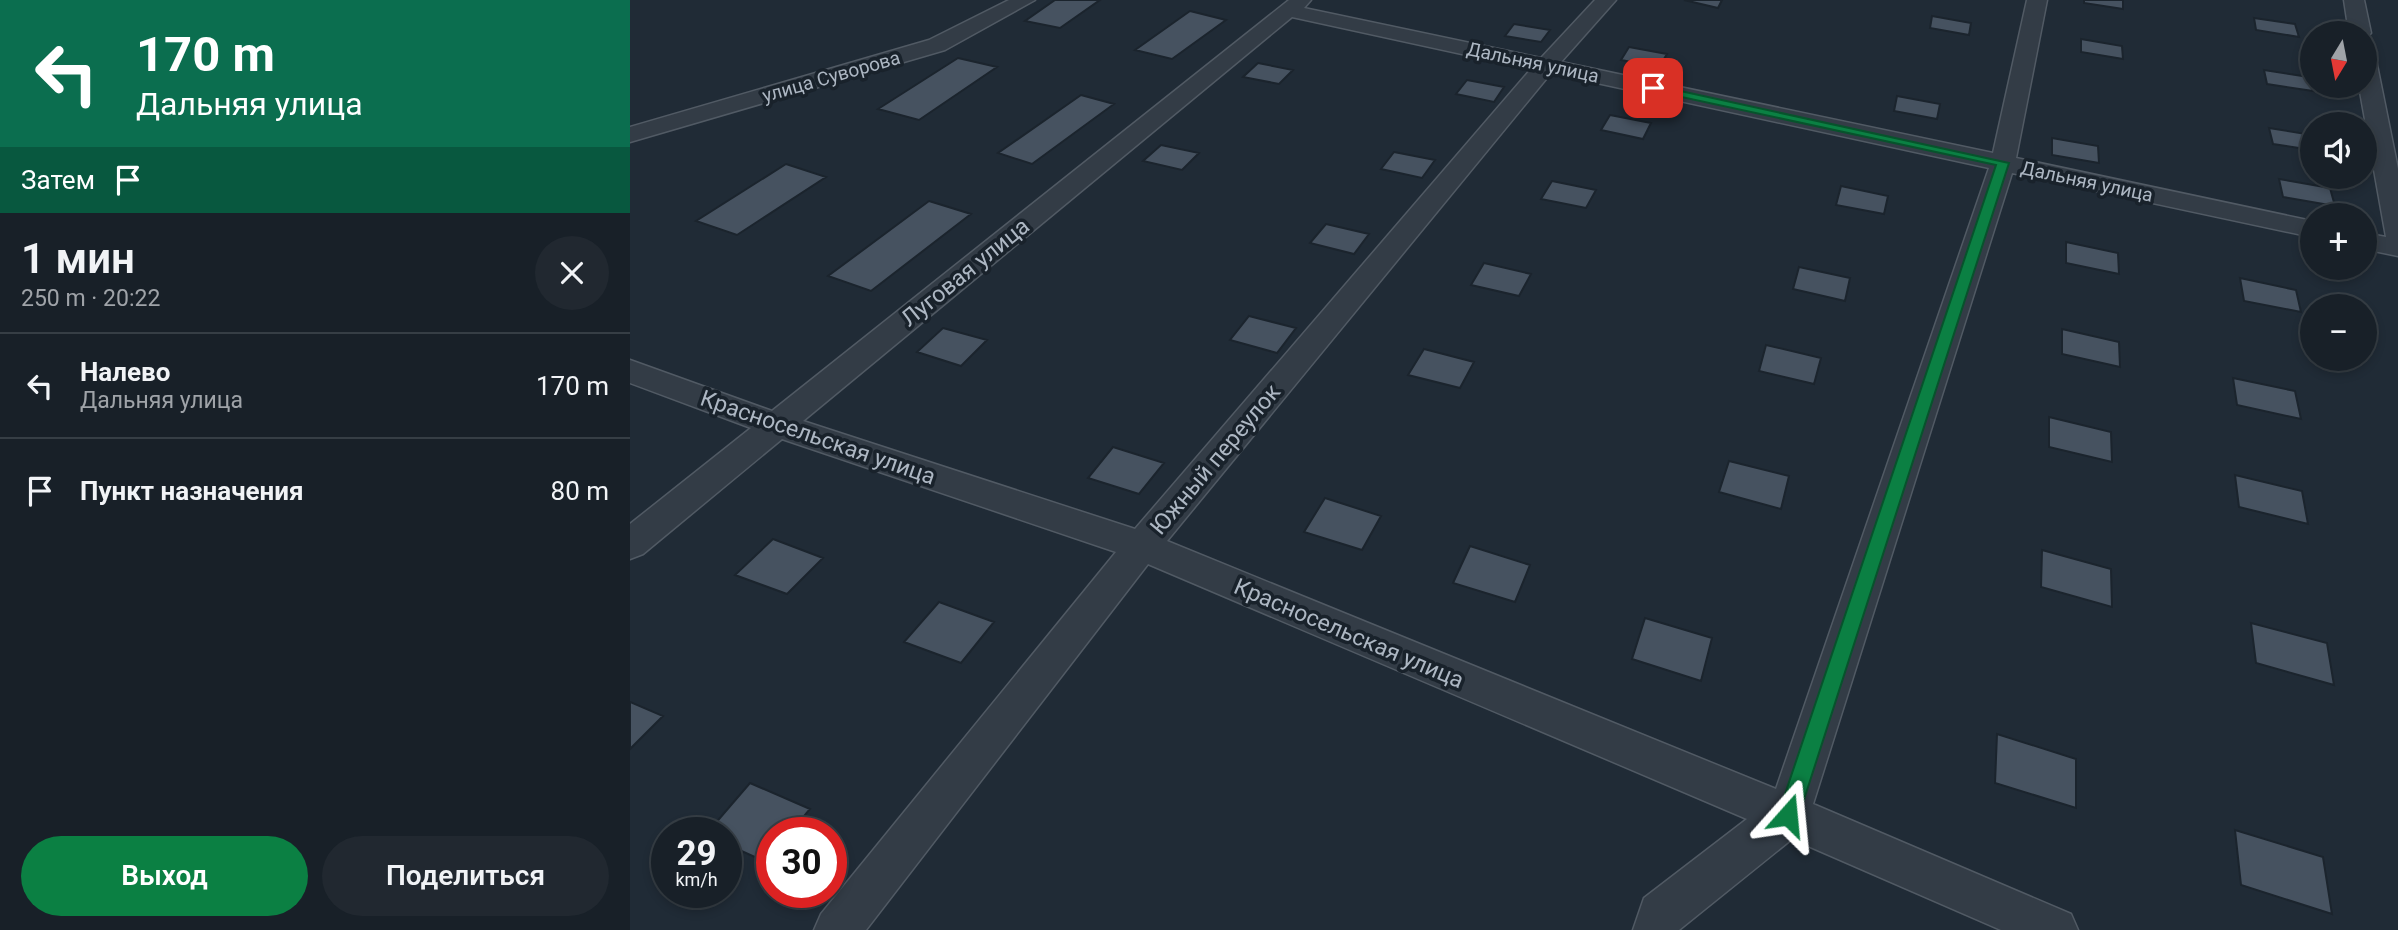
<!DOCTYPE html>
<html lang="ru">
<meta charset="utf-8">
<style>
:root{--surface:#182028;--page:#212830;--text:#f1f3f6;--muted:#9fa3a8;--line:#363e45;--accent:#0b8043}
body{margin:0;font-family:Roboto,sans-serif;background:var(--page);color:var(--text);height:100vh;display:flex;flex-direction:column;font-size:26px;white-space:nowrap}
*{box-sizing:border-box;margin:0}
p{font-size:23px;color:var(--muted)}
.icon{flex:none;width:38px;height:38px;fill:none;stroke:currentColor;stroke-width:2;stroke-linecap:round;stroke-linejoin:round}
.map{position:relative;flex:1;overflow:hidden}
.drawer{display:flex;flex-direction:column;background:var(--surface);width:630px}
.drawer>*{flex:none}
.hud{background:#0b6e4f;color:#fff;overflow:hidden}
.needle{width:46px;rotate:190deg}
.controls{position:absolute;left:1670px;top:21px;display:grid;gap:14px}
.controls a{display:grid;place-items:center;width:77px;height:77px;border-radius:50%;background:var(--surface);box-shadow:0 4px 10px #0003,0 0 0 2px var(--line);font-size:35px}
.speed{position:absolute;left:21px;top:817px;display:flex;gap:14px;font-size:35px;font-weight:700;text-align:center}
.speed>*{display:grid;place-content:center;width:91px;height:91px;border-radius:50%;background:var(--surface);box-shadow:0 4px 10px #0003,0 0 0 2px var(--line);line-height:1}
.speed small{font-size:18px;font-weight:400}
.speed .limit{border:10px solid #d22;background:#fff;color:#111}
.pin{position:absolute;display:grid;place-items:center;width:60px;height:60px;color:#fff;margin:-30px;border-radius:14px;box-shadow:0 4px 10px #0006}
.me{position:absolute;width:77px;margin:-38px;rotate:18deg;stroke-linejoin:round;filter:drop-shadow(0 0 5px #0008)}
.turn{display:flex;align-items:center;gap:24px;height:147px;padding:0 21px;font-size:32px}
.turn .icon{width:91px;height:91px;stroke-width:2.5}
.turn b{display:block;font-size:49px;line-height:60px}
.then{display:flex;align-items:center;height:66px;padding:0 21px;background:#0003;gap:14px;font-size:26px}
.round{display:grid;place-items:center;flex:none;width:74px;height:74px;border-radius:37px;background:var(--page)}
.headline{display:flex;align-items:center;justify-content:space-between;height:119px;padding:0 21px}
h1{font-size:42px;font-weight:600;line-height:52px}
.cta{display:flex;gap:14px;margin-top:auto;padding:14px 21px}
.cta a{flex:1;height:80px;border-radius:42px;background:var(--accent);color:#fff;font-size:28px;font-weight:600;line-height:80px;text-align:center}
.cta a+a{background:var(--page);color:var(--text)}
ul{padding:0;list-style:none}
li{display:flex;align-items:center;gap:21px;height:105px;padding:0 21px;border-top:2px solid var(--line)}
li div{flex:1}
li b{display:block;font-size:26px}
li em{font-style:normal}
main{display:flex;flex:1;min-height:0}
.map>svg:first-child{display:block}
.building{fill:#465260;stroke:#1b242d;stroke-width:2}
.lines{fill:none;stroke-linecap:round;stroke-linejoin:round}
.minor-casing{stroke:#515a64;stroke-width:3}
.minor{fill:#333c46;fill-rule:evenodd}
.route{fill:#0b8043;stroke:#07532c;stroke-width:2}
.labels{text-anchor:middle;stroke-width:7;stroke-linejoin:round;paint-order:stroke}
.far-street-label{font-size:19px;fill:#adb7c3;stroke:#19222b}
.street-label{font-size:23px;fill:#adb7c3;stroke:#19222b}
</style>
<main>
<section class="drawer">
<div class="hud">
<div class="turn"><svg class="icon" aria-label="left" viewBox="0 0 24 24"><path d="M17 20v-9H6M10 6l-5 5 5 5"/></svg><div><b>170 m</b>Дальняя улица</div></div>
<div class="then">Затем<svg class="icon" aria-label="arrive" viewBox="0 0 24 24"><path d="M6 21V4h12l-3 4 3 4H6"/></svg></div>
</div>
<div class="headline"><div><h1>1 мин</h1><p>250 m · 20:22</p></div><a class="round"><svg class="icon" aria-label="close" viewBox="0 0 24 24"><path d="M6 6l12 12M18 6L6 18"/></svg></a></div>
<ul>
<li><svg class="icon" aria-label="left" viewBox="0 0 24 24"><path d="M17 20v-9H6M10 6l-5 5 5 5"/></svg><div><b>Налево</b><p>Дальняя улица</p></div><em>170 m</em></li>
<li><svg class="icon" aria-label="arrive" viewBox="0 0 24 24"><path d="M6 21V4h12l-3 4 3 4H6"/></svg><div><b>Пункт назначения</b></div><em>80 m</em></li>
</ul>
<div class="cta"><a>Выход</a><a>Поделиться</a></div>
</section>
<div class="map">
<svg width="1768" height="930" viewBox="0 0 1768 930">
<rect width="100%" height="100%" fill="#202b36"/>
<!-- building -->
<path class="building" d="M425,0H470L430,28L395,21Z
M1054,0H1092L1088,8Z
M1454,0H1493V9L1454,3Z
M560,11L596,20L542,59L505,50Z
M1302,16L1341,23L1339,35L1300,28Z
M1624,18L1665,24L1669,37L1626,30Z
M884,24L920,30L911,42L875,36Z
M1451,39L1492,46L1493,59L1451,52Z
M999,47L1037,54L1029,67L991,60Z
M328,58L367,67L289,120L248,109Z
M628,63L663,70L649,84L613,77Z
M1634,70L1679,77L1683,91L1637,84Z
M837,80L874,87L864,102L826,94Z
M451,95L484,104L402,164L368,153Z
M1267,96L1310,104L1307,119L1264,111Z
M980,115L1021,123L1013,139L971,130Z
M1639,128L1682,135V150L1643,144Z
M1422,138L1468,146L1469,163L1422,155Z
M531,145L569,153L552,170L513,161Z
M764,152L805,160L792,178L751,169Z
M156,164L196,177L107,235L66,221Z
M1649,179L1700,188L1705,206L1653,197Z
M922,181L966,190L956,208L911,199Z
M1211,186L1258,196L1254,214L1206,205Z
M299,201L341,214L241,291L198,276Z
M696,224L739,234L724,254L680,243Z
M1436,242L1488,253L1489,274L1436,263Z
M854,263L901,274L889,296L841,285Z
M1169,267L1220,278L1215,301L1163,289Z
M1610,278L1666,290L1671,312L1614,301Z
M619,316L666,328L647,353L600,340Z
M313,328L357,340L331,366L287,352Z
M1432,329L1489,342L1490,367L1432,354Z
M1136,345L1191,358L1184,384L1129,371Z
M794,349L844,362L830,388L778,375Z
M1603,378L1665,391L1671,419L1607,405Z
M1419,417L1481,432L1482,462L1419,447Z
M483,447L534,463L509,494L458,478Z
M1099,461L1159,476L1151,509L1089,492Z
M1605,475L1672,491L1678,524L1609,507Z
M695,498L751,516L732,550L674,532Z
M143,539L193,558L157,594L105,575Z
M840,546L900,565L885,602L823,583Z
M1412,550L1481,569L1482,607L1411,587Z
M309,602L364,622L331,663L274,642Z
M1015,618L1082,638L1071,681L1002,659Z
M1621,623L1697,643L1704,685L1626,663Z
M0,702L33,716L0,749Z
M1367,734L1446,759V808L1365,783Z
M120,783L180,809L160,833H142V855L136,862L96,844V833H77Z
M1605,830L1693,857L1702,914L1611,885Z"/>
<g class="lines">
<!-- minor casing -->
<g class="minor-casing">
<path id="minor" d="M379,0H405L315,50L0,142V127L299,40Z
M659,0H681L674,8L911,58L965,0H986L931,62L1363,153L1397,0H1417L1386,158L1682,221V237L1382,173L1183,804L1441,914L1448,930H1371L1162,839L1049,930H1003L1014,898L1117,819L518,564L236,930H184L191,914L486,552L152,439L13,554L0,559V524L121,428L0,383V360L142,411ZM662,17L901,69L505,529L173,421ZM921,73L1359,168L1146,789L537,541Z
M1714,0H1734L1741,33L1737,37L1734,38V33H1719Z
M1734,49L1745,55L1768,169V256L1734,249V233L1756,237L1729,86H1734Z"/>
</g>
<!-- minor -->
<use href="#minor" class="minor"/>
</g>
<!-- route -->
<path class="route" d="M1023,85L1379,163L1169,815L1166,822L1158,825L1151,822L1148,815L1366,165L1019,90V86Z"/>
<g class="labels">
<!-- far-street labels -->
<g class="far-street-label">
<text transform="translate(903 62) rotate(12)" y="7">Дальняя улица</text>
<text transform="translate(201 76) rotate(-16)" y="7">улица Суворова</text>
<text transform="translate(1457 181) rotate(12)" y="7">Дальняя улица</text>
</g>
<!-- street labels -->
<g class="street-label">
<text transform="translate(335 272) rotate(-39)" y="8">Луговая улица</text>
<text transform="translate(188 437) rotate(19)" y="8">Красносельская улица</text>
<text transform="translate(585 459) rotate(-50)" y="8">Южный переулок</text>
<text transform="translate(719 633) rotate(23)" y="8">Красносельская улица</text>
</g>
</g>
</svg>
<div class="controls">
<a><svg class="needle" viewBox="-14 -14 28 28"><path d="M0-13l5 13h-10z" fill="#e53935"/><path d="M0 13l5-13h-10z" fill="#9fa3a8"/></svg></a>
<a><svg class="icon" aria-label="sound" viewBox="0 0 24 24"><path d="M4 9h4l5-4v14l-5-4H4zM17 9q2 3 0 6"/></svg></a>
<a>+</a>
<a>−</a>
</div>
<div class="speed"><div>29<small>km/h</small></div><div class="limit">30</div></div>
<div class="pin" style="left:1023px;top:88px;background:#d93025"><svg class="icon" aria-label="arrive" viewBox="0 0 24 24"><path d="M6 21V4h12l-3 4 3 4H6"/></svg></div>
<svg class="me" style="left:1158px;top:815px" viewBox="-20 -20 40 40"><path d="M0-17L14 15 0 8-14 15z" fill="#0b8043" stroke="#fff" stroke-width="4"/></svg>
</div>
</main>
